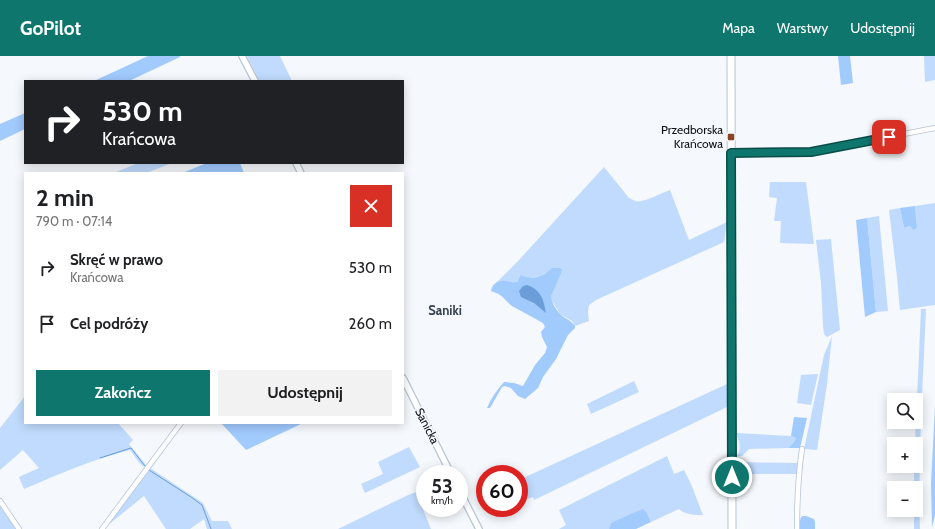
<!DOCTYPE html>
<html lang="pl">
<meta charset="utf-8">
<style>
:root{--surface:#fff;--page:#f2f2f2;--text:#202124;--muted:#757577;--accent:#0f766e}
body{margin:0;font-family:Cabin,sans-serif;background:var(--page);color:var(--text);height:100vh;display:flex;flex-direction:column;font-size:15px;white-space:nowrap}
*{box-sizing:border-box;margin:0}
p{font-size:13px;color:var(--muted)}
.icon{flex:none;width:22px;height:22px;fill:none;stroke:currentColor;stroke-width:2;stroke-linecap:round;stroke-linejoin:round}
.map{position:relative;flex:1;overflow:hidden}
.panel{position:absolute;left:24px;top:116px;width:380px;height:252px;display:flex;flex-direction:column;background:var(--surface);border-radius:0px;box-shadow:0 2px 10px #0003}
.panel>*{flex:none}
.hud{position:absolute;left:24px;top:24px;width:380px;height:84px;border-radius:0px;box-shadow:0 2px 10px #0003;background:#202124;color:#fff;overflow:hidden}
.buttons{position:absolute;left:887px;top:337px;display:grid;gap:8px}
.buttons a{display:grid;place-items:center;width:36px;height:36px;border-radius:0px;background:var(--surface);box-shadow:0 2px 10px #0003;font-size:20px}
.speed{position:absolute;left:416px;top:409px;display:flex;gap:8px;font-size:20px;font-weight:700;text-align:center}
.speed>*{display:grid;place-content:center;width:52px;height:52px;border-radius:50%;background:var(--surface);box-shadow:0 2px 10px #0003;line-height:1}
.speed small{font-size:10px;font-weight:400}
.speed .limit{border:6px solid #d22;background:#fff;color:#111}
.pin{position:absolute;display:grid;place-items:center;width:34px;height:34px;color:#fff;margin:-17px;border-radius:8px;box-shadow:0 2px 6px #0006}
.me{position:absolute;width:44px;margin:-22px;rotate:0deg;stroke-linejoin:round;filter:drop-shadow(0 0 3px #0008)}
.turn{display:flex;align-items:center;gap:14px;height:84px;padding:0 12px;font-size:18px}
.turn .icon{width:52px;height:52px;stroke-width:2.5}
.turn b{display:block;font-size:28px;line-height:34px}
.round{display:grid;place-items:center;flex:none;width:42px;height:42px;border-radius:0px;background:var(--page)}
.overview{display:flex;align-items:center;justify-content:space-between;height:68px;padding:0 12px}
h1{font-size:24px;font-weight:800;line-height:30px}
.primary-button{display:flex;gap:8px;margin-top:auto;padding:8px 12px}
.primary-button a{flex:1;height:46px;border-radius:0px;background:var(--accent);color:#fff;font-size:16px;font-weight:800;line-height:46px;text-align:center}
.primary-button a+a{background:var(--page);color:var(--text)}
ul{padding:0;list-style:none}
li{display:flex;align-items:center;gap:12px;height:56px;padding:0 12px}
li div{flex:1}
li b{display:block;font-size:15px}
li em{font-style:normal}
header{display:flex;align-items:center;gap:24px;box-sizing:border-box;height:56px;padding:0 20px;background:var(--accent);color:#fff}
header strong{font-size:19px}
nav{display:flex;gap:22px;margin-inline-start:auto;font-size:14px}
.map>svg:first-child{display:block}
.green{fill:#c0dbfd}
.forest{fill:#a1cafd}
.water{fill:#6b9dd9}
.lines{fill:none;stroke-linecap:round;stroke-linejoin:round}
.stream{stroke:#6b9dd9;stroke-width:1}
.minor-casing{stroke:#b6c4d5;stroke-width:6}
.tertiary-casing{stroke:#b6c4d5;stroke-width:8}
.primary-casing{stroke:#b6c4d5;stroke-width:9}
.minor{stroke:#fff;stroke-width:4.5}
.tertiary{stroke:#fff;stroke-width:5.5}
.primary{stroke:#fff;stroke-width:7}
.route-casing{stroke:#0a4d48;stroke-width:10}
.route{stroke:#0f766e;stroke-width:7}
.poi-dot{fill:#8b4422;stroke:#f5f8fc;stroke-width:1.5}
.labels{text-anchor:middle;stroke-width:3.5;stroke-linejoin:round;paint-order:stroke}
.poi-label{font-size:12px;fill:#0e1319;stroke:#f5f8fc;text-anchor:end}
.street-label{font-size:12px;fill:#0e1319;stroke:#f5f8fc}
.neighbourhood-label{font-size:13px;font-weight:bold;fill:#374351;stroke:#f5f8fc}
</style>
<header>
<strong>GoPilot</strong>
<nav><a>Mapa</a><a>Warstwy</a><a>Udostępnij</a></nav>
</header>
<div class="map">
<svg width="935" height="473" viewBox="0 0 935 473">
<rect width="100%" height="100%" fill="#f5f8fc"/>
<!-- green -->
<path class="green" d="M247,0H280L292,25H259Z
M924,0H935V24L925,26Z
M138,107H172L146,117H114Z
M604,111L629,142C630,142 635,145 635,145C644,147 661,137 670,134L689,184L727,166L724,186L596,244L589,249L588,256L589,265L575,270L572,265L560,258L551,243L552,212L549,215L540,220L530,222H526L512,227L504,225L496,227L519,204Z
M770,126H806L814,188L780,187L781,165H774L777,142L769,141Z
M935,147V249L900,254L897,221L889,154L900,152L904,172L910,170L917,171L915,150Z
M879,160L888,255L876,256L867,162Z
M831,183L840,274L827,281L824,278L823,270L821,227L816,184Z
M921,253H926C923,326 918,400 920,473H914V454H916V432H914V410H916V388H915Z
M832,280L827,328L817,394L804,393L824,299Z
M818,318L811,349L797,347L801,319Z
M634,325L639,336L591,358L587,348Z
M727,328V351L534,444L533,441L519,446V424Z
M25,340V367H118L133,384L129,388L146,409L144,411C138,407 135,400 130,394C94,403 59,418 24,433L19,421L39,412L23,394L0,414V372Z
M736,377L791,380L796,382L794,386L788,392L749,393L742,400H737C742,392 739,385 736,377Z
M409,391L420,411L365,437L361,428L383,418L378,406Z
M667,400L674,418L684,414L691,428L703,459C695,459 685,459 679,453L651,466L647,457L611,467L609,473H559L566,469L559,454Z
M736,406L798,407L797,418H737Z
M150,412L203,447L212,465H228L232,473H207L204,463L190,473H166L144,440L108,469Z
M416,436L431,473H338L406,440Z
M0,450L16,473H0Z"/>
<!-- forest -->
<path class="forest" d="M148,0H180V1L129,25H94Z
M838,0H850L853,27L841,29Z
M25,57V73L0,85V68Z
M207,107H240L244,117H182Z
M915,150L917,171L914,174L910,170L904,172L900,152Z
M867,162L876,256L865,261L856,164Z
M552,212H559L562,213L561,217L551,240C551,245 556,254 560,258C565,263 570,263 575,270V272L568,279L556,303L543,321L538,332L525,343L518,340L511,332L505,330L502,331L490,352H487C491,342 497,334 504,326L514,327L523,330L535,309L545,297L547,291L542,281L541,276L545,271L543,267L512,250C503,243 504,239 491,235C492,228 498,224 505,225C510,225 513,228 518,225C519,223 520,221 521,219C532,225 544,220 552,212Z
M935,350V460L932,471L931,427Z
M794,361L807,362L800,392H788L794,386L796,382L791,380Z
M221,367H303L246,394Z
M643,453L647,457L651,466L636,473H609L611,467L631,458Z
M803,460H806L814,463L815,466V473H798L799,468L801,461Z"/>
<!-- water -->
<path class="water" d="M527,229C536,232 542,238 544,248C545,251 545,254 546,257L534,247L521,241L519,235L523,230Z"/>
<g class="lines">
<!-- stream -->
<path class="stream" d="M100,402L131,392L145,410
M149,414L191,441L202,449L211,473"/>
<!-- minor casing -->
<g class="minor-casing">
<path id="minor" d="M731,97L811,96L935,72
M0,445L19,473
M102,473L181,367
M797,473C797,446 798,420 802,393"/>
</g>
<!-- tertiary casing -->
<g class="tertiary-casing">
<path id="tertiary" d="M242,0L255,25
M296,107L301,117
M403,322L451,418
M459,434L479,473"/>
</g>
<!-- primary casing -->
<g class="primary-casing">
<path id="primary" d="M731,0L732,473"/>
</g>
<!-- minor -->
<use href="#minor" class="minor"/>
<!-- tertiary -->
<use href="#tertiary" class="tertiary"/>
<!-- primary -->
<use href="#primary" class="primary"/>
</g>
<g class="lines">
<!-- route casing -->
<g class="route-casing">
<path id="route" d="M732,421L731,97L811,96L889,81"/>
</g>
<!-- route -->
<use href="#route" class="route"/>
</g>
<!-- markers -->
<rect class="poi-dot" x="727" y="77" width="8" height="8" rx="2"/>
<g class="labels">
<!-- poi labels -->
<g class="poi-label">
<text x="723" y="78">Przedborska<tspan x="723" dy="14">Krańcowa</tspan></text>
</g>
<!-- street labels -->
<g class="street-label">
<text transform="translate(427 370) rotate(63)" y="4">Sanicka</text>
</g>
<!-- neighbourhood labels -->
<g class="neighbourhood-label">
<text x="445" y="259">Saniki</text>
</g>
</g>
</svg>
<div class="buttons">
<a><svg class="icon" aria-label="search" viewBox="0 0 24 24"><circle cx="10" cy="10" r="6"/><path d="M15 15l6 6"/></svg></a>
<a>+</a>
<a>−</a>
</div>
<div class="speed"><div>53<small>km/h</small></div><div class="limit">60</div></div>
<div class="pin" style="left:889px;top:81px;background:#d93025"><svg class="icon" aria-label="arrive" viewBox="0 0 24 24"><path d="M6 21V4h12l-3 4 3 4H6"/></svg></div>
<svg class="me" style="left:732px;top:421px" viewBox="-20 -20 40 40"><circle r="17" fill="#0f766e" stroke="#fff" stroke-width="3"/><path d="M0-11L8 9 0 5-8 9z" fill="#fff"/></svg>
<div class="hud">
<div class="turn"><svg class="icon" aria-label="right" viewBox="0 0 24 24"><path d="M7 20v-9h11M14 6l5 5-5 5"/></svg><div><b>530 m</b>Krańcowa</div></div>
</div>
<section class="panel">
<div class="overview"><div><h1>2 min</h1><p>790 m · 07:14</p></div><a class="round" style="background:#d93025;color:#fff"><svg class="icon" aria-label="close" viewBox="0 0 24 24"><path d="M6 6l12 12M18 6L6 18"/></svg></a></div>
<ul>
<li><svg class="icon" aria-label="right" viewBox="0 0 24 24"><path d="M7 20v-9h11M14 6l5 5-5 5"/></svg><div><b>Skręć w prawo</b><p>Krańcowa</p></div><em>530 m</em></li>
<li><svg class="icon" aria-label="arrive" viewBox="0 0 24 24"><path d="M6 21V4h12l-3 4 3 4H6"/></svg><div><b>Cel podróży</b></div><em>260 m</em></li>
</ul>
<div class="primary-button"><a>Zakończ</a><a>Udostępnij</a></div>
</section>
</div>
